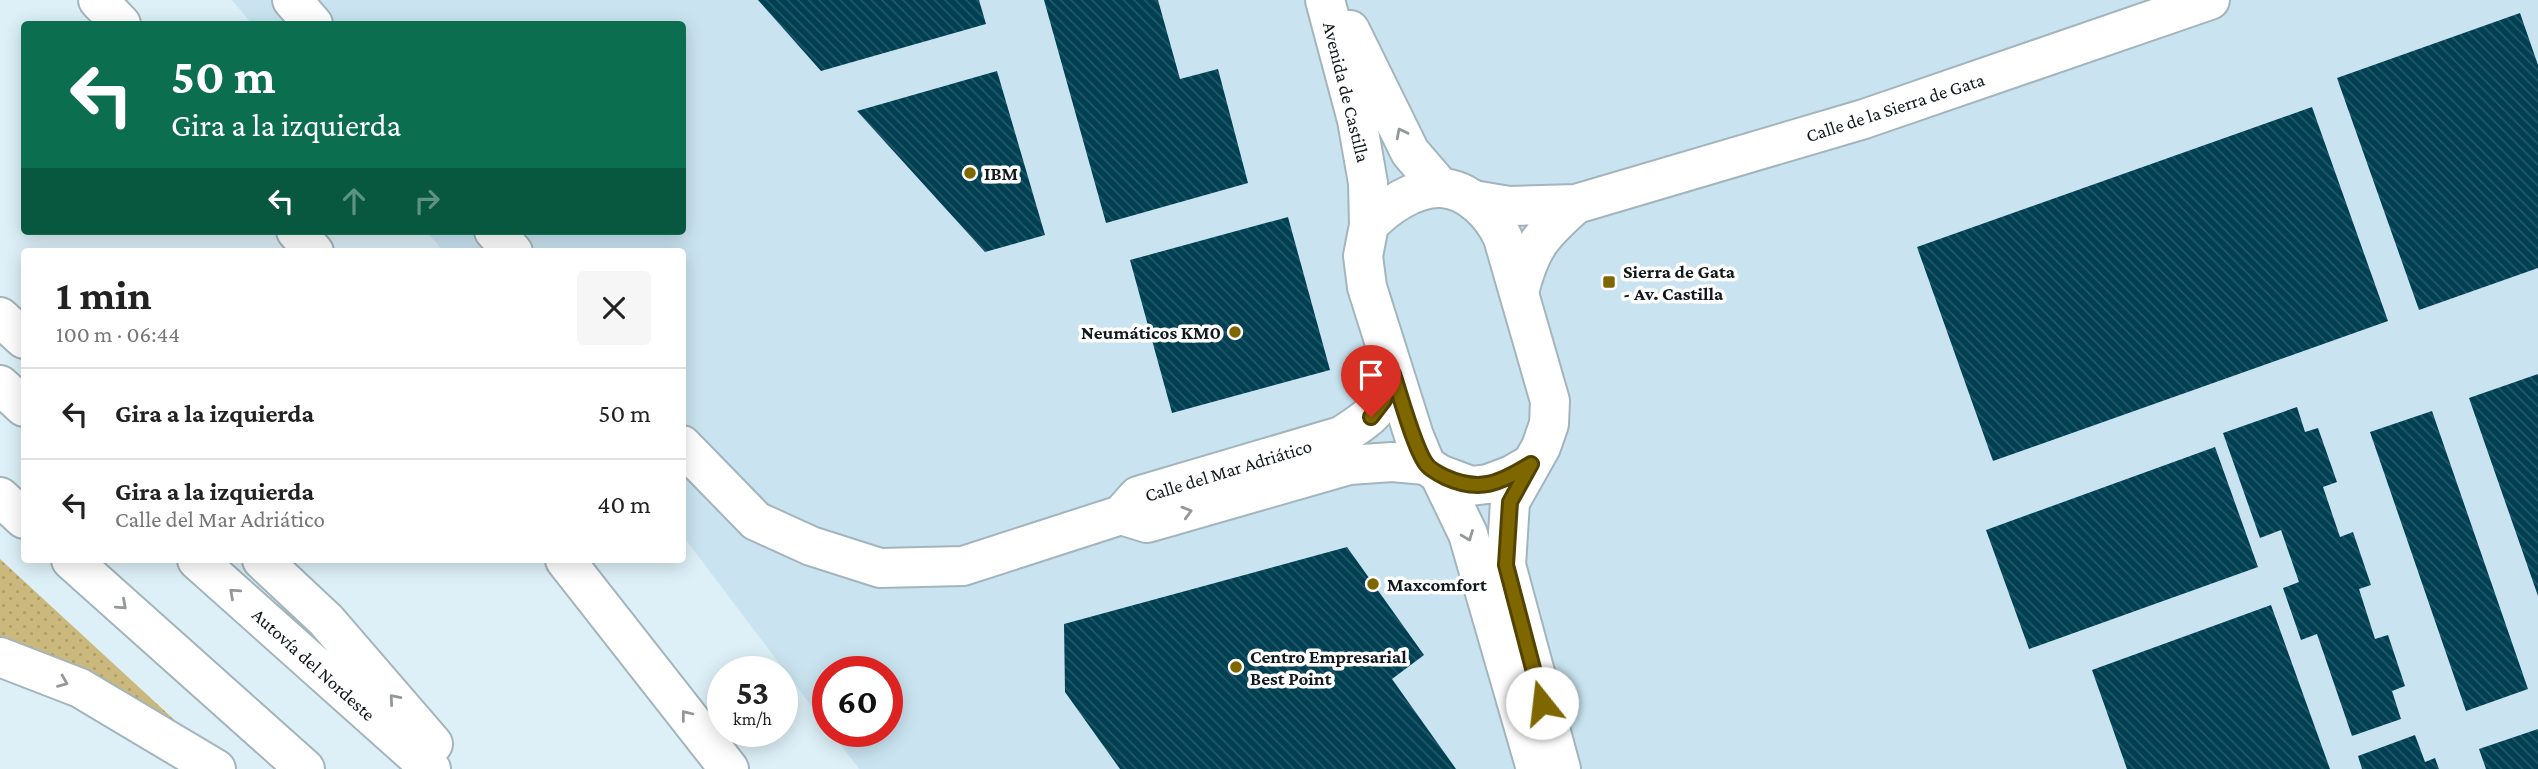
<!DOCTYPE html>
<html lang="es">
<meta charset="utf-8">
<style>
:root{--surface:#fff;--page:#f6f6f6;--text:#222;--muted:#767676;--line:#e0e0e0}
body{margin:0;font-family:"Crimson Pro",serif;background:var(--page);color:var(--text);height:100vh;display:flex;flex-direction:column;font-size:26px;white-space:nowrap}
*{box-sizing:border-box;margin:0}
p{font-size:23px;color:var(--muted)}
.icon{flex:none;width:38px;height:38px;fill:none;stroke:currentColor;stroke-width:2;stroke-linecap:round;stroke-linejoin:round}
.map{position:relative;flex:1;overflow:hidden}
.panel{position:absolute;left:21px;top:248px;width:665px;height:315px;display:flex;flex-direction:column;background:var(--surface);border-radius:7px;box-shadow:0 4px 18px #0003}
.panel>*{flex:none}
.hud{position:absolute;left:21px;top:21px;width:665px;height:214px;border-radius:7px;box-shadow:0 4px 18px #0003;background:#0b6e4f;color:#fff;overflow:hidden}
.speed{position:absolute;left:707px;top:656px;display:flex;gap:14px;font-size:35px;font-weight:700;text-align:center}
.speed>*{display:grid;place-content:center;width:91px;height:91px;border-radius:50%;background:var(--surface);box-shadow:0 4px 18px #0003;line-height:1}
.speed small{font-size:18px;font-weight:400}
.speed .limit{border:10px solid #d22;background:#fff;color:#111}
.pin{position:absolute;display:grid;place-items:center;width:60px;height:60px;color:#fff;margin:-72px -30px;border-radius:50% 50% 50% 0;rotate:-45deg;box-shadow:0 0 7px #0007}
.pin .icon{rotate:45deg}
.me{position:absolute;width:77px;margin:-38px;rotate:344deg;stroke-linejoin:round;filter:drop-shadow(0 0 5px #0008)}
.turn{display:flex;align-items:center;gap:24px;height:147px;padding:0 35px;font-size:32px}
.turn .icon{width:91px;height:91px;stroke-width:2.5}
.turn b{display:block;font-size:49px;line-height:60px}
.lanes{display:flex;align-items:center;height:66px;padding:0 35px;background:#0003;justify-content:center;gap:35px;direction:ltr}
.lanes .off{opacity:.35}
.round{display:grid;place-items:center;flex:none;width:74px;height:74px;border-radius:7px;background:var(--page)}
.head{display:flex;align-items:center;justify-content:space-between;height:119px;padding:0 35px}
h1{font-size:42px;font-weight:700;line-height:52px}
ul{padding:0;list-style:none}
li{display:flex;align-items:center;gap:21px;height:91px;padding:0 35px;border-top:2px solid var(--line)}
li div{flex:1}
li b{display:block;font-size:26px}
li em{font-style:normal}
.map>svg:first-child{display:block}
.built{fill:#c9e4f0}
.grass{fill:url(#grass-dots)}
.building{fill:url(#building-back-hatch)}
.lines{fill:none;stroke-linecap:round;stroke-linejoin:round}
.minor-casing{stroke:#a3b5bc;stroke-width:42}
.major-casing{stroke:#a3b5bc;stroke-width:42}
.highway-casing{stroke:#a3b5bc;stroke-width:42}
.minor{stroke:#fff;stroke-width:38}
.major{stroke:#fff;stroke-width:38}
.highway{stroke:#fff;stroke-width:38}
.oneway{stroke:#949899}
.route-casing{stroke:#534300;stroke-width:18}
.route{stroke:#7f6700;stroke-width:12}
.poi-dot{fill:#7f6700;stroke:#fff;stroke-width:2.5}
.labels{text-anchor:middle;stroke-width:7;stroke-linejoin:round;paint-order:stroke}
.street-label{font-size:19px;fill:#12191c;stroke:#fff}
.poi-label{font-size:19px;font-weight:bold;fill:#12191c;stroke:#fff;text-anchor:start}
</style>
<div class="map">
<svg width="2538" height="769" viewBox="0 0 2538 769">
<defs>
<pattern id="grass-dots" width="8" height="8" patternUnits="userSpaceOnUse" patternTransform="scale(1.75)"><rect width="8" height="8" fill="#cbb87d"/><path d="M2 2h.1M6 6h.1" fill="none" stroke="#ad9e6b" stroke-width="1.8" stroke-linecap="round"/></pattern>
<pattern id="building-back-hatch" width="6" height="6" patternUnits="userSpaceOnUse" patternTransform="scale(1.75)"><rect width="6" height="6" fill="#004053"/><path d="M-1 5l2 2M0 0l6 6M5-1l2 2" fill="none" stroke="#255868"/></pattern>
</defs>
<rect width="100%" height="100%" fill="#ddf0f8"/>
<!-- built -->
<path class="built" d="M232,0H2538V769H859L831,732H887V672H828V728L683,536L682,252H444L426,231H682V24H252Z"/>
<!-- grass -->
<path class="grass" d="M0,559L181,726L0,639Z"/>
<!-- building -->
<path class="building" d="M758,0H979L986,24L821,71Z
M1044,0H1158L1180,79L1218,69L1248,183L1106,223Z
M2520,13L2538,65V268L2419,310L2337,78Z
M997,71L1045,235L985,252L857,111Z
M2312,107L2388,321L1993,461L1917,247Z
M1288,217L1330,370L1172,413L1130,260Z
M2538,374V596L2469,398Z
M2297,407L2305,432L2318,428L2337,482L2323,487L2340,537L2353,532L2371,585L2359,589L2375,639L2388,635L2405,686L2392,691L2401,719L2352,736L2317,634L2301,640L2283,588L2299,582L2281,530L2260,538L2223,433Z
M2432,411L2528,689L2466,711L2370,432Z
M2215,447L2258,567L2029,649L1986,530Z
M1347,547L1424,655L1392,679L1456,769H1120L1065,692L1064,624Z
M2271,605L2330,769H2127L2092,670Z
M2538,729V769H2486L2479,749Z
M2415,735L2425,762L2435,758L2439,769H2362L2358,756Z"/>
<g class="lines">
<!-- minor casing -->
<g class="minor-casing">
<path id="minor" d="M292,0L313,24
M1473,200L1509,206L1576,204L1864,119L2210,0
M494,231L513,252
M1519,292C1531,246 1541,235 1576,204
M682,445L756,521L811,546L880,568L963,566L1121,515L1138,496L1341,436C1374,415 1380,411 1393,374
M1439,474L1468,534L1536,769
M1121,515L1147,523L1349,465L1392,462L1426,465"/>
</g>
<!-- major casing -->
<g class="major-casing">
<path id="major" d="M1325,0L1357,120L1368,183L1369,225L1363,256L1367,287L1414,436L1426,465L1439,474L1471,486L1488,484L1512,475L1531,464
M1350,30L1410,152L1441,188
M1369,225C1386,207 1414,187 1441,188C1469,189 1493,215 1503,238L1550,401L1549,424L1541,447L1510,502L1506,565L1561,769"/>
</g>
<!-- highway casing -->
<g class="highway-casing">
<path id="highway" d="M98,0L121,24
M296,231L314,252
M0,317L24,339
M0,385L24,407
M0,497L24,519
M71,560L305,769
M197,560L431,769
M262,560L326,620L433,744
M565,560L729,769
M0,657L80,688L216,769"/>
</g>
<!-- minor -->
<use href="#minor" class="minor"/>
<!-- major -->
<use href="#major" class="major"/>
<!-- highway -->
<use href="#highway" class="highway"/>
</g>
<!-- one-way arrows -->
<defs><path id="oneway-chevron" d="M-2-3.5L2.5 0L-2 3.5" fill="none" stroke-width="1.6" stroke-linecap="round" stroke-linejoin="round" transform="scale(1.75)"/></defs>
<g class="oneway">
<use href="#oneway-chevron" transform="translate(1401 133) rotate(-117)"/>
<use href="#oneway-chevron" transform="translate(1187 512) rotate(-16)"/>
<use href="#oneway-chevron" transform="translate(1468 536) rotate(69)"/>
<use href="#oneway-chevron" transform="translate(234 593) rotate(-138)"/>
<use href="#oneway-chevron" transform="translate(122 605) rotate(42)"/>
<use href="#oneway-chevron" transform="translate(63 682) rotate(22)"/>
<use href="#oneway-chevron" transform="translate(394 699) rotate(-131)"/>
<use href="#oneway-chevron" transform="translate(686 715) rotate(-128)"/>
</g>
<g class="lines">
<!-- route casing -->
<g class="route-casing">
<path id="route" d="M1371,417L1384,400L1393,374C1400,394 1415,451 1427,465C1431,470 1439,474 1445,477C1480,493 1500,483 1531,464L1510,502L1506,565L1542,703"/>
</g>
<!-- route -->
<use href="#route" class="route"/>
</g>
<!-- markers -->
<g class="poi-dot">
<circle cx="970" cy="173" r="7"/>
<rect x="1602" y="275" width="14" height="14" rx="3.5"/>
<circle cx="1235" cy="332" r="7"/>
<circle cx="1373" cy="584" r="7"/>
<circle cx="1236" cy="667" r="7"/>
</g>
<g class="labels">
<!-- street labels -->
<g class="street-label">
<text transform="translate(1347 92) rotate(76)" y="7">Avenida de Castilla</text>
<text transform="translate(1895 107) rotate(-18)" y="7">Calle de la Sierra de Gata</text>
<text transform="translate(1228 470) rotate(-17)" y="7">Calle del Mar Adriático</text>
<text transform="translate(314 664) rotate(42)" y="7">Autovía del Nordeste</text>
</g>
<!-- poi labels -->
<g class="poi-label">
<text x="984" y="180">IBM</text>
<text x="1623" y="278">Sierra de Gata<tspan x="1623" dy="22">- Av. Castilla</tspan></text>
<text x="1221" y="339" text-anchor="end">Neumáticos KM0</text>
<text x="1387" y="591">Maxcomfort</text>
<text x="1250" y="663">Centro Empresarial<tspan x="1250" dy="22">Best Point</tspan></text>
</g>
</g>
</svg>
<div class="speed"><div>53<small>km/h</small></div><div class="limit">60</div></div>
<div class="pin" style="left:1371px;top:417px;background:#d93025"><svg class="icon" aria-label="arrive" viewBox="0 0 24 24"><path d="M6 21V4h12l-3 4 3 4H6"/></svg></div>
<svg class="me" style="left:1542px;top:703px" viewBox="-20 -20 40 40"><circle r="19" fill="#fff"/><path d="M0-13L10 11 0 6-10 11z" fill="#7f6700"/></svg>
<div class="hud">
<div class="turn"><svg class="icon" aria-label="left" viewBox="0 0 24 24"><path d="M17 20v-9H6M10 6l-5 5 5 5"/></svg><div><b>50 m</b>Gira a la izquierda</div></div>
<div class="lanes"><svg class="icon" aria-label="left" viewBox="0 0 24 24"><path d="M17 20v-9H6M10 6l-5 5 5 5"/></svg><svg class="icon off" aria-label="ahead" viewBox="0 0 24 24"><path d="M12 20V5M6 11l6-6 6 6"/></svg><svg class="icon off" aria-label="right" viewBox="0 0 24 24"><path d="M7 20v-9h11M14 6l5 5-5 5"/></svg></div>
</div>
<section class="panel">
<div class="head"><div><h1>1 min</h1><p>100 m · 06:44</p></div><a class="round"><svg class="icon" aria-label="close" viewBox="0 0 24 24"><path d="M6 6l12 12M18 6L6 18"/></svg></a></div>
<ul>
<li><svg class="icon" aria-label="left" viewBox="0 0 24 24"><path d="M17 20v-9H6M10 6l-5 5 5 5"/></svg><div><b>Gira a la izquierda</b></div><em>50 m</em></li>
<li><svg class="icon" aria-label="left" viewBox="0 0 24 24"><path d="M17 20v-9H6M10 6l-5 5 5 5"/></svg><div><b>Gira a la izquierda</b><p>Calle del Mar Adriático</p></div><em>40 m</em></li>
</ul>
</section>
</div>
